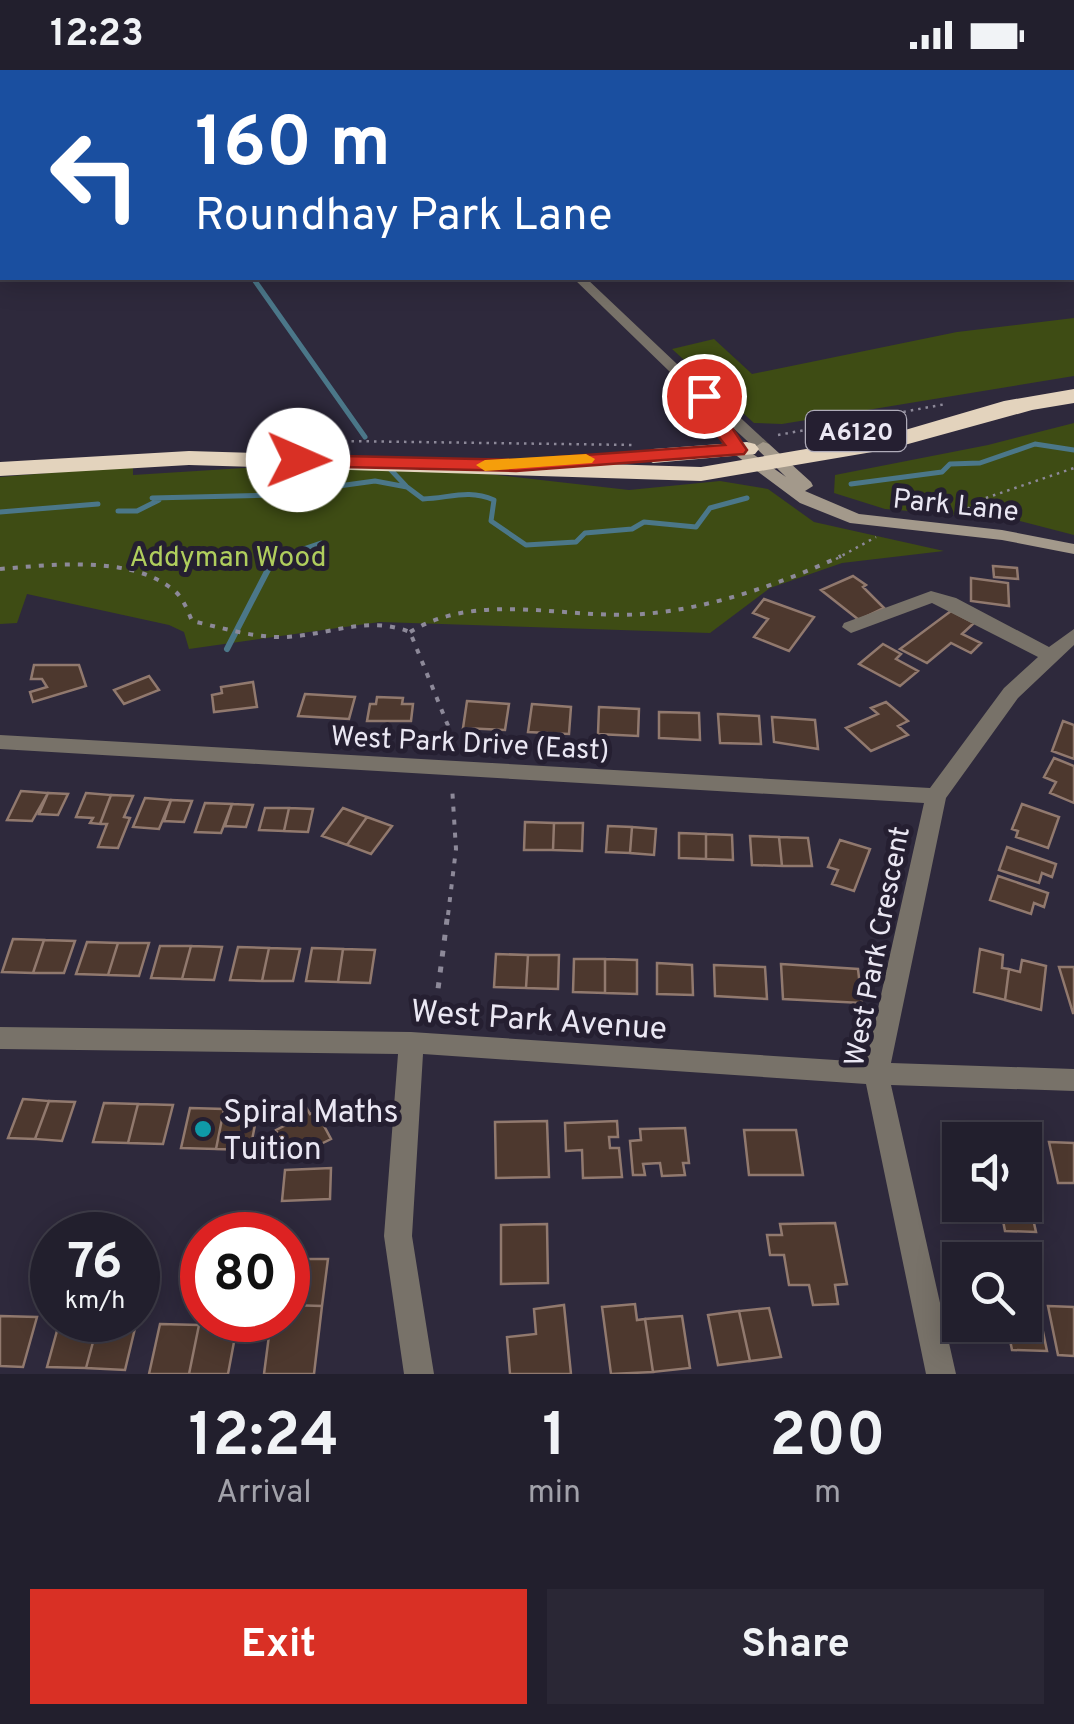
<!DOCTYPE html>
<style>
:root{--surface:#221f2d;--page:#2a2735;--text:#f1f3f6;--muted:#a2a2aa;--line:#3f3d49;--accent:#d93025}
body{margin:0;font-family:Overpass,sans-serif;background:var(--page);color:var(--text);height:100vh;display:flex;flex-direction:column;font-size:38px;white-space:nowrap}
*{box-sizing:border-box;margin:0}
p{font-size:32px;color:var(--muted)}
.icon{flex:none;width:55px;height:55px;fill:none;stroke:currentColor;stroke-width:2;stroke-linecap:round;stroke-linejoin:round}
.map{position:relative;height:1304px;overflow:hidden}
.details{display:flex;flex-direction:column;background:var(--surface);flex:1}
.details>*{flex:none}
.guide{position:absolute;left:0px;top:0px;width:1075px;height:210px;box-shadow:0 5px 25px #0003,0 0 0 2px var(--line);background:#1a4fa0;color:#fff;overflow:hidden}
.fabs{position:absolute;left:942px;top:1052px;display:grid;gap:20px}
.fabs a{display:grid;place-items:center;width:100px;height:100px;border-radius:0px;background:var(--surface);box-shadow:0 5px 25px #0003,0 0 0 2px var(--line);font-size:50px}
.speed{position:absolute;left:30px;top:1142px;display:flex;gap:20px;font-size:50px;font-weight:700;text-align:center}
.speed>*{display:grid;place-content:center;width:130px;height:130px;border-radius:50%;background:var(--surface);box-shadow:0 5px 25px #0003,0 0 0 2px var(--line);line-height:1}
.speed small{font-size:25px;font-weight:400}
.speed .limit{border:15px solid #d22;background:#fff;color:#111}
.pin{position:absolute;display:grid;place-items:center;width:85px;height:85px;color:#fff;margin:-42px;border:5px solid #fff;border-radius:50%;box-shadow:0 2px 10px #0007}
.me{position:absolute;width:110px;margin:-55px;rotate:91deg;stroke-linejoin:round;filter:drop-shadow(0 0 8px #0008)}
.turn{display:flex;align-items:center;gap:35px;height:210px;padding:0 30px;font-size:45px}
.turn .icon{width:130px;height:130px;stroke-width:2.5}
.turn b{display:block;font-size:70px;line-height:85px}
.eta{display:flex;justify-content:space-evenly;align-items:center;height:170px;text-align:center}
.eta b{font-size:60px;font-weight:700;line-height:70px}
.cta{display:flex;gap:20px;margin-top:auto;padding:20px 30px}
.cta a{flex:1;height:115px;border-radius:0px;background:var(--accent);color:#fff;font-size:40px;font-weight:700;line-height:115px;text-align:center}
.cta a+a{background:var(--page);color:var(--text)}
.status{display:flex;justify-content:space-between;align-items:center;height:70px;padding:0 50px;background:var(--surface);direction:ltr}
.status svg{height:28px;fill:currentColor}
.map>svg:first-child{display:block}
.green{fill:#3e4c14}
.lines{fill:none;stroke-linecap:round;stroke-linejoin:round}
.stream-far2{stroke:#4b7789;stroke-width:4}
.stream-far1{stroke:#4b7789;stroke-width:5}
.stream{stroke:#4b7789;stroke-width:6}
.building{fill:#4d382e;stroke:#91796e;stroke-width:2.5}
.path-far2{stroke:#8d8999;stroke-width:2.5;stroke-dasharray:2.5 5;stroke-linecap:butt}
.path-far1{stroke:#8d8999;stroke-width:4;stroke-dasharray:5 8;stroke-linecap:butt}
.path{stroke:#8d8999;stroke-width:5;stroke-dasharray:6 10;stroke-linecap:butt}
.lane{fill:#787269;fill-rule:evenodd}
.street{fill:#787269;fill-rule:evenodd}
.secondary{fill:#a3998b;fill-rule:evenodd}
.highway{fill:#e3d3bd;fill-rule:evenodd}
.route{fill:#d93025;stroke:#8d1f18;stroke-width:2.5}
.slow{fill:#f59e0b}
.culture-dot{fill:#0f9aa8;stroke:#251f31;stroke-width:4}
.labels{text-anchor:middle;stroke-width:10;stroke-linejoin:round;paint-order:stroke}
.shield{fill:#251f31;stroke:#afabb9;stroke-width:2.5}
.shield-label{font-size:25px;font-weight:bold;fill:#eae7f3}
.street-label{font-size:28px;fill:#eae7f3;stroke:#251f31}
.park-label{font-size:28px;fill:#b0ce5d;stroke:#251f31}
.near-street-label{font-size:32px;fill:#eae7f3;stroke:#251f31}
.near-poi-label{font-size:32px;fill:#eae7f3;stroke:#251f31;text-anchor:start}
</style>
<div class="status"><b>12:23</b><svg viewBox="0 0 49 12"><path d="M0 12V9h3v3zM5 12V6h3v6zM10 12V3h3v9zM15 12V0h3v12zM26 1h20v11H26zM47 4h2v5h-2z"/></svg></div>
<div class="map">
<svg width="1074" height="1304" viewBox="0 0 1074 1304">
<rect width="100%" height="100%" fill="#2e293c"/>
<!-- green -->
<path class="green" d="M1074,248V306L782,354L754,353L672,279L714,269L752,304L957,262Z
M1074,353V465L1016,450L885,439L834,423L835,405L988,375Z
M133,396V405L244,398L443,399L629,420L720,411L768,419L814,452L944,481L842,493L770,518L710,563L380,552L189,579L184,562L169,555L27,524L17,553L0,554V407Z"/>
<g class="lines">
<!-- stream-far2 -->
<path class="stream-far2" d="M253,208L257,214"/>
<!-- stream-far1 -->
<path class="stream-far1" d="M255,211L365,367
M390,399L406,416
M851,414L942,402L950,394L980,393L1035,374L1074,380
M152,428L273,425L375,411L407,417L423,429C450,428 468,419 494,430L491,451L526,475L576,472L585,463L632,459L644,452L696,457L710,438L747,428
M118,441H137L159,430
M0,442L98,434
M274,489L321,473"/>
<!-- stream -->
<path class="stream" d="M227,579L275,486"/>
</g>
<!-- building -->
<path class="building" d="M993,496L1017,498L1018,509L994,507Z
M853,506L866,515L863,517L884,538L859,550L821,520Z
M971,508L1008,513L1009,536L971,531Z
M764,529L814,547L789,581L754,567L768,549L753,543Z
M951,541L974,553L962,564L981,573L971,583L951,573L927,593L900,579Z
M883,574L901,584L896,589L918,601L900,616L859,594Z
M34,595H79L86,616L33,632L30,622L47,617L42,609H31Z
M149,606L159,620L124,634L114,620Z
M253,612L257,637L214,642L212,625L222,623L221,617Z
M305,624L355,627L349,649L298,646Z
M377,627L403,628L402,634H413L411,651H367L370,634H376Z
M467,631L509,634L505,660L463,658Z
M886,632L908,651L898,656L908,665L871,681L846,658L878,644L871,638Z
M532,634L571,637L569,664L528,662Z
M599,637L639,639L638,666L598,664Z
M659,642L699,643L700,670L659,668Z
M718,644L759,646L761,674L720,673Z
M772,647L815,650L818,679L774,672Z
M1063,651L1074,655V689L1052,681Z
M1054,688L1074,696V733L1050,723L1056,712L1044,707Z
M21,721L48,723L32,751L7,750Z
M48,723L68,724L58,745L39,744Z
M86,723L111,725L100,754L90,753L93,748L76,747Z
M111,725L133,726L124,747L130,748L118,778L98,777L107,754H100Z
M145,728L171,730L159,759L133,757Z
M171,730L192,731L184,752L164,751Z
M205,733L232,734L221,763L195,762Z
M232,734L253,735L246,757L225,756Z
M1022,734L1059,747L1048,778L1016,767L1018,761L1012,759Z
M265,738H289L284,761L259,760Z
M289,738L313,739L308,762L284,761Z
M343,738L367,747L347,775L322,766Z
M367,747L392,756L371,784L347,775Z
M525,752L554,753L553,780H524Z
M554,753H583L582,781L553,780Z
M608,756L632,757L630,783L606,782Z
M632,757L656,759L654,785L630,783Z
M679,763L706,764V789L679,788Z
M706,764L732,765L733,790L706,789Z
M750,766L779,767L782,796L752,795Z
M779,767L808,768L812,796H782Z
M840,770L870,779L854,821L832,814L838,800L828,797Z
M1007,777L1056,794L1052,807L1042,803L1039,813L999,800Z
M998,806L1048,823L1044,837L1034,833L1031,844L990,830Z
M13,869L44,870L33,903L2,902Z
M44,870L75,871L64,903H33Z
M87,872L118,873L108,905L76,904Z
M118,873H149L139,906L108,905Z
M160,876H191L182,909L151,908Z
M191,876L222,877L214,910L182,909Z
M238,877L269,878L262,911L230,910Z
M269,878L300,879L293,911H262Z
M312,878L343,879L338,912L306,911Z
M343,879L375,880L370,913L338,912Z
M980,879L1003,885L1002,898L1009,899L1005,930L974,922Z
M496,884L528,885L526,918L494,917Z
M528,885H559L558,919L526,918Z
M574,889H605V923L573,922Z
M605,889L637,890V924L605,923Z
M1022,890L1046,896L1041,940L1005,930L1009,899L1020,902Z
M657,893L692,895L693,925L657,924Z
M781,894L858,899L862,933L783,929Z
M714,895L765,897L767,929L715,926Z
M1059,897H1074V943H1073Z
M23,1029L49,1031L35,1069L8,1068Z
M49,1031L75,1032L62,1071L35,1069Z
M104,1033L138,1034L128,1073L93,1072Z
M138,1034L173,1035L163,1074L128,1073Z
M304,1034L310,1044L316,1041L331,1069L290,1089L276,1060L288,1054L284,1045Z
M190,1038L224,1039L216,1079L181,1078Z
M224,1039L258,1040L250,1080L216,1079Z
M547,1051L549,1107L496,1108L495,1052Z
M617,1051L618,1067H609L610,1078H619L622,1107L583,1108L582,1080L566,1081L565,1053Z
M685,1058L689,1093H683L685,1105L662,1106L660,1093L643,1094L645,1105H633L630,1071L641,1070L640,1059Z
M744,1060H796L803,1105H749Z
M1049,1072L1074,1073V1113H1058Z
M331,1098L330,1129L282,1131L285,1100Z
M1025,1113L1036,1162L1005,1161L1000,1135H1025Z
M835,1153L847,1214L835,1215L838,1234L813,1235L809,1215H789L784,1185H770L767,1165H782L780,1154Z
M547,1154L548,1213L501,1214V1155Z
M989,1172L1026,1173L1030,1193L993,1190Z
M288,1189H328L322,1236L288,1235Z
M1025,1213L1033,1214L1047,1281L1012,1280L1007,1255H1025Z
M635,1234L637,1250L645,1249L653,1302L611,1304L602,1237Z
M288,1235L322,1236L314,1304H264L271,1250H288Z
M564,1235L571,1304H510L507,1267L536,1264L534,1239Z
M1048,1236L1074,1237V1286L1058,1285Z
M769,1238L781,1287L750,1291L739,1241Z
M739,1241L750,1291L718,1295L708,1245Z
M0,1246L37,1247L23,1297L0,1296Z
M682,1246L690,1298L653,1302L645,1249Z
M60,1250H99L86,1298L47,1297Z
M99,1250H137L125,1300L86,1298Z
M160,1254L199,1255L189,1304H149Z
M199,1255L237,1256L228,1304H189Z"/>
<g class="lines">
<!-- path-far2 -->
<path class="path-far2" d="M778,365L946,334
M269,370L634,375
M965,446L971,433L1074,398
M836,489L876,467"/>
<!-- path-far1 -->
<path class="path-far1" d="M0,499C51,495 127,485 171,518C182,525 187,539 192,551C223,558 254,568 286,567C329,565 367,545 410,562L451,663V682
M410,562C479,520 567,550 643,544C709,539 781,514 841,486
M448,845L456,779L452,716"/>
<!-- path -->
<path class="path" d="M434,950L448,842"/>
<!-- lane -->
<path class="lane" d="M419,0H439L433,2H419Z"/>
<!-- street -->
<path class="street" d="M352,0H363L364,2H354Z
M573,208H586L714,329L732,340L769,374V380H757L719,345L745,380L743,383H731L704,347L702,333Z
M931,521L956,528L1049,577L1074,559V575L1018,628L946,728L891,993L1074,999V1021L891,1015L956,1304H926L866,1014L423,984L412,1166L434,1304H404L384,1166L398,984L0,979V957L411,962L866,992L924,733L0,679V665L930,718L1004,618L1038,587L932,533L851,563L842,557L844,553Z"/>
<!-- secondary -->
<path class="secondary" d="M763,372L769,374L811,412L813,416L805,421L859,444L1002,460L1074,474V484L1002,470L850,453L800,433L729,380L731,377H743L786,407L755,377Z"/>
<!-- highway -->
<path class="highway" d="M1074,319V333L1032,340L890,379L701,411L189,395L0,406V392L189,381L701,397L888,365L1004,331Z
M747,372L755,374L759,379L755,384L653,393L641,386L653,379Z"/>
</g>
<!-- route -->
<path class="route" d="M704,321C712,325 738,368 747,380L744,384L516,401L298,396L289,390L298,385L516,390L725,375L703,347L696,326Z"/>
<!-- slow -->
<path class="slow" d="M586,384L595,389L592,393L485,401L476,395L485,390Z"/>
<!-- markers -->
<circle class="culture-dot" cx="203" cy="1059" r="10"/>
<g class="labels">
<!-- shield labels -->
<rect class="shield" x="806" y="341" width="100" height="40" rx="8"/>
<g class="shield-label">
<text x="856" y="370">A6120</text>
</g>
<!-- street labels -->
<g class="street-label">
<text transform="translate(956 434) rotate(6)" y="10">Park Lane</text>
<text transform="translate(470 672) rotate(3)" y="10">West Park Drive (East)</text>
<text transform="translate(876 876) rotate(-79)" y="10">West Park Crescent</text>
</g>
<!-- park labels -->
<g class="park-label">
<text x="228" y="496">Addyman Wood</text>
</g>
<!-- near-street labels -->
<g class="near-street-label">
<text transform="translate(539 949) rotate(4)" y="11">West Park Avenue</text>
</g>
<!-- near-poi labels -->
<g class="near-poi-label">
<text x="223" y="1052">Spiral Maths<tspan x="223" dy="37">Tuition</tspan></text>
</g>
</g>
</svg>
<div class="fabs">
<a><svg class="icon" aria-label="sound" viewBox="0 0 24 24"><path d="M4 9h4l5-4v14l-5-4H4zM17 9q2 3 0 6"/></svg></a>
<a><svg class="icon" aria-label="search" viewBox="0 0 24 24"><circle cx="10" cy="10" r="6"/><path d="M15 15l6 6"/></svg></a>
</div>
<div class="speed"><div>76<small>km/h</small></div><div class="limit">80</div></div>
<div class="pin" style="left:704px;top:326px;background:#d93025"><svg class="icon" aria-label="arrive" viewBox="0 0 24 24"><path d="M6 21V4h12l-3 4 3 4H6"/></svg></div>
<svg class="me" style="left:298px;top:390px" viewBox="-20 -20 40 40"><circle r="19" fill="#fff"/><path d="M0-13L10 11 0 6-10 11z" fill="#d93025"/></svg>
<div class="guide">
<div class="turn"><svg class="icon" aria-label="left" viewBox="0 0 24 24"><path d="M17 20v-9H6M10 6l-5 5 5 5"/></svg><div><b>160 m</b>Roundhay Park Lane</div></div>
</div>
</div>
<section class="details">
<div class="eta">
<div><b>12:24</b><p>Arrival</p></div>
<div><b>1</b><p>min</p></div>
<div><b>200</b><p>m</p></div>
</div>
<div class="cta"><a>Exit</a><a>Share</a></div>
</section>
